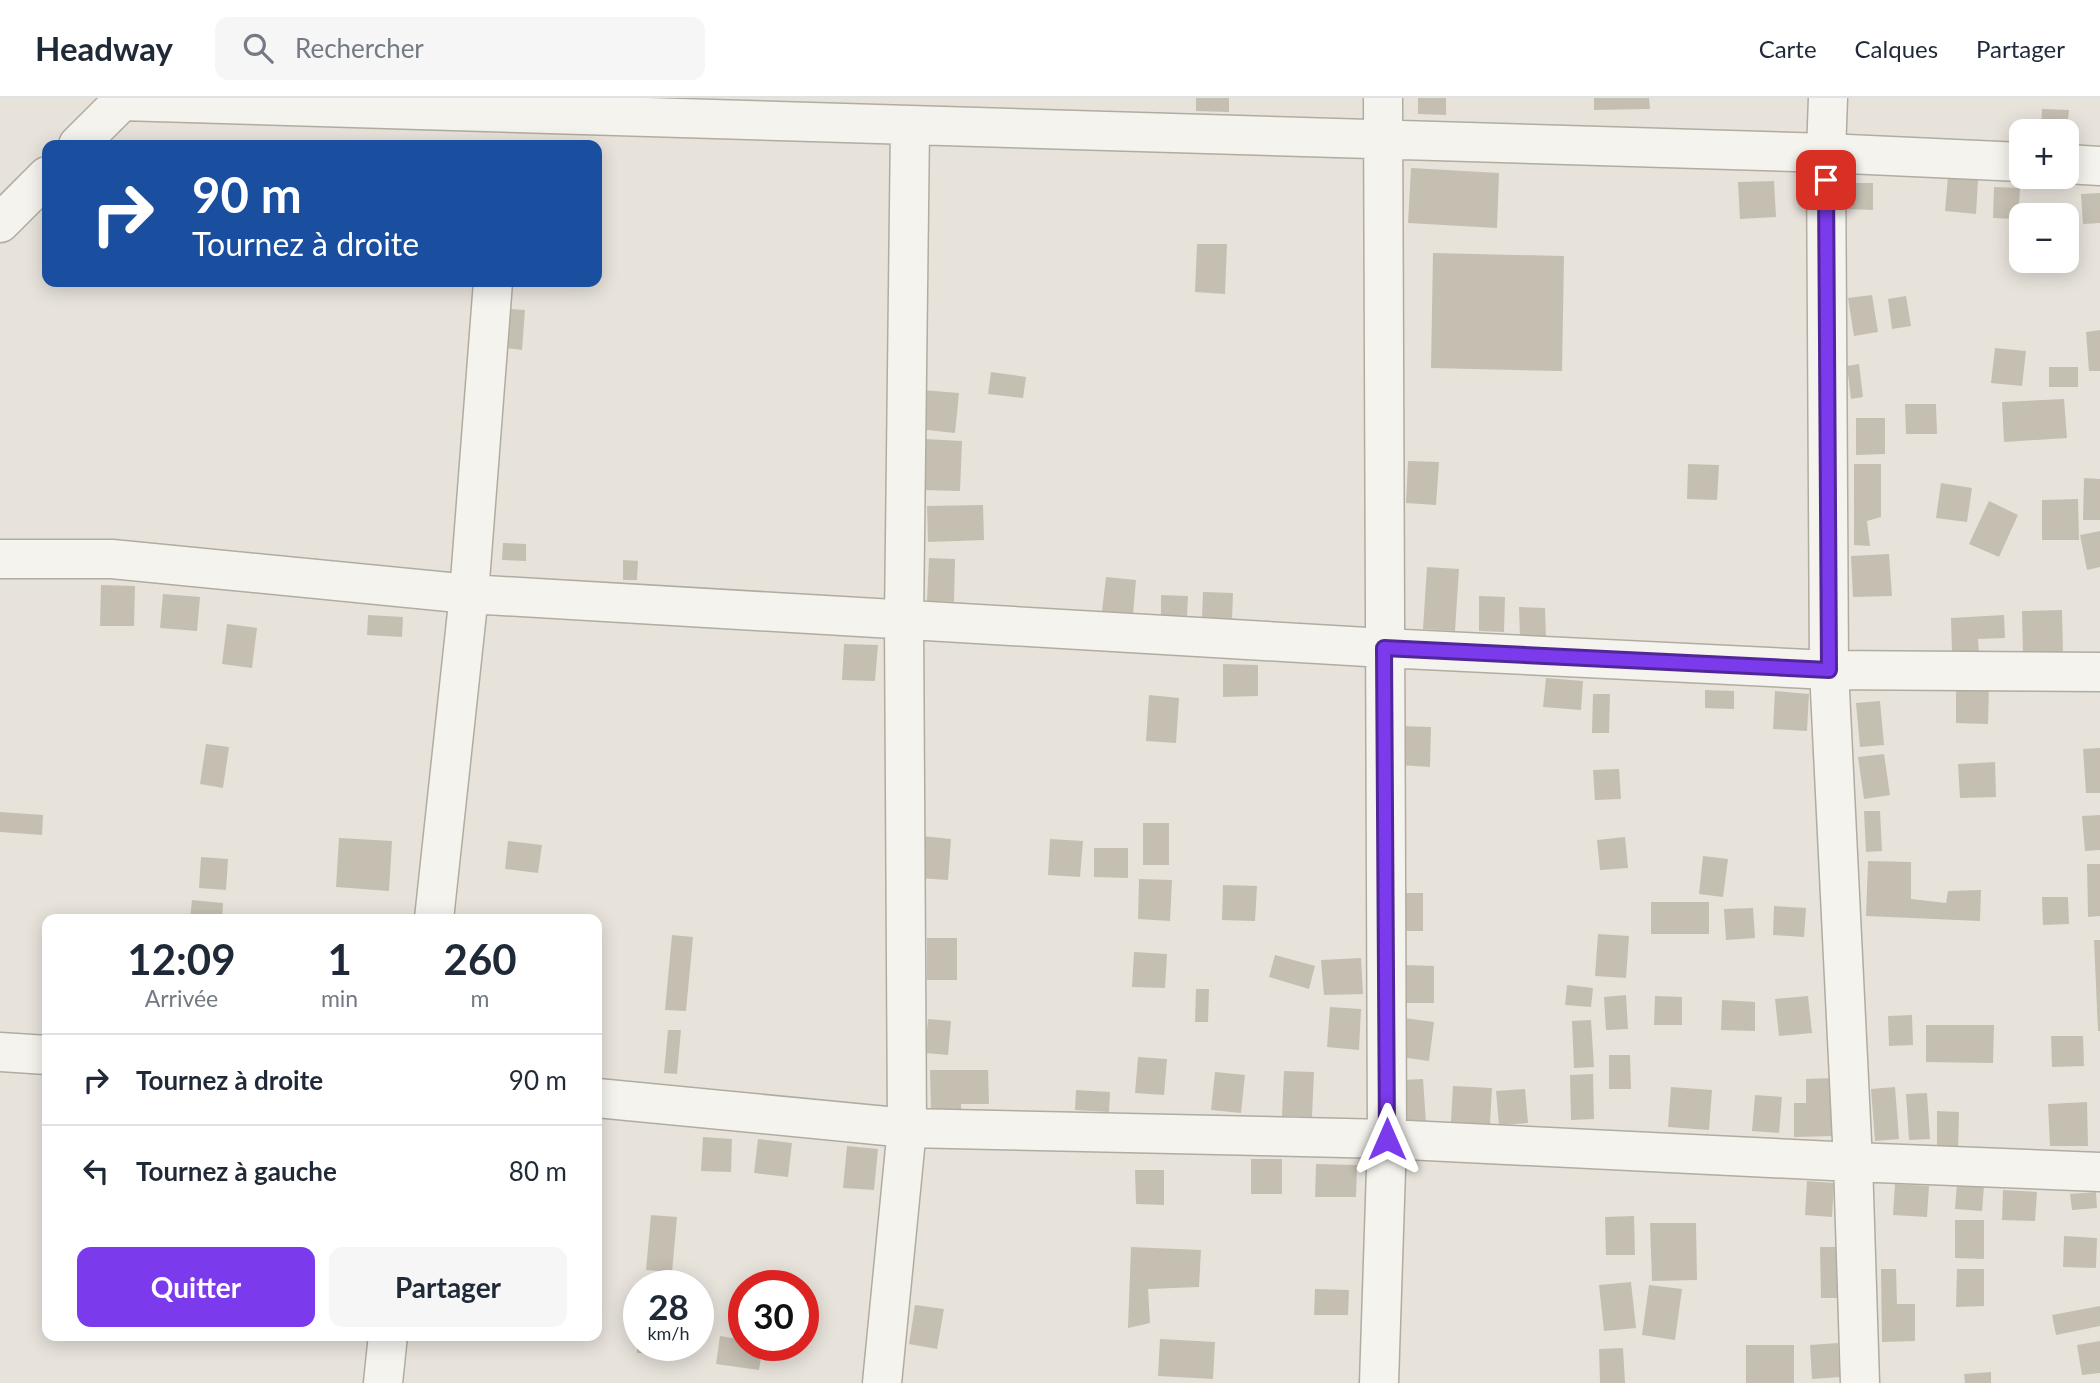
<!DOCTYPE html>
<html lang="fr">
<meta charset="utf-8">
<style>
:root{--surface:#fff;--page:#f6f6f7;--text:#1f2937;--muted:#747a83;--line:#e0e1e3;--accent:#7c3aed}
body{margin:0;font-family:Lato,sans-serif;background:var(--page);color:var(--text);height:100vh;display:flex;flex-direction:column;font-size:26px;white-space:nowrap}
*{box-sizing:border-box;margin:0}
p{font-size:23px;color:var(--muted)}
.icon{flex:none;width:38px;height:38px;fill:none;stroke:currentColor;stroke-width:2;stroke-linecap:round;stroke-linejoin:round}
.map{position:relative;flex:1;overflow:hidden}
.sheet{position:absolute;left:42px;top:816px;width:560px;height:427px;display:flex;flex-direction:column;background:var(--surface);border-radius:14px;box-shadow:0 4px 18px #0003}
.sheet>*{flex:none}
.hud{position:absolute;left:42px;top:42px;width:560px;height:147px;border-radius:14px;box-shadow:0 4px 18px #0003;background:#1a4fa0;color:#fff;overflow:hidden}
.buttons{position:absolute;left:2009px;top:21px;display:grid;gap:14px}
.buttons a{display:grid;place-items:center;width:70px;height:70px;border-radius:14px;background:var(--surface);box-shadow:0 4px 18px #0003;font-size:35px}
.speed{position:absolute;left:623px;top:1172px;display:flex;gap:14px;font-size:35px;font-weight:700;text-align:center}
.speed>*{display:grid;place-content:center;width:91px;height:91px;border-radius:50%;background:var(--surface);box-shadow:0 4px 18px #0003;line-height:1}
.speed small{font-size:18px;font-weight:400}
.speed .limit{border:10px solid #d22;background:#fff;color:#111}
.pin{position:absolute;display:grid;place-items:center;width:60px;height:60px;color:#fff;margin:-30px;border-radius:14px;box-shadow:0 4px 10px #0006}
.me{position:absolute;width:77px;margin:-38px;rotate:0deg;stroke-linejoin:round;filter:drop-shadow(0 0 5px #0008)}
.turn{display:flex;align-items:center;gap:24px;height:147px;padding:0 35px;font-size:32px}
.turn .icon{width:91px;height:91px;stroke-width:2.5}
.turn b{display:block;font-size:49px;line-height:60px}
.eta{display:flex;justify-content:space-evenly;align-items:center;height:119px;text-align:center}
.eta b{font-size:42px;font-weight:700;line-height:49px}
.primary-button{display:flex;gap:14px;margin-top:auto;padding:14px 35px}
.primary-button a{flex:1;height:80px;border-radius:14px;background:var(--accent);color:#fff;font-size:28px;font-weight:700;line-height:80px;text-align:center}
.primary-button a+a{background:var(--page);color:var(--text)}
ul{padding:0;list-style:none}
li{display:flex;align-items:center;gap:21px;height:91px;padding:0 35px;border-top:2px solid var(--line)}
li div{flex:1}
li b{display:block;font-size:26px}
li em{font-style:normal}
header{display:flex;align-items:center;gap:42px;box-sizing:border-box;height:98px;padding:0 35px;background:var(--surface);border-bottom:2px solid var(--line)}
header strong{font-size:33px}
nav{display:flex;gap:38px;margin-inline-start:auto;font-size:24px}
.search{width:490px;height:63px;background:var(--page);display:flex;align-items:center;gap:18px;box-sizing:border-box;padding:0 24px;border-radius:14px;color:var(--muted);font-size:26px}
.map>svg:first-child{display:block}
.building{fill:#c5bfb2}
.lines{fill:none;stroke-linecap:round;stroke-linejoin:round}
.minor-casing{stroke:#b1aca0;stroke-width:41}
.minor{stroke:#f5f3ee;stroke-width:38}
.route-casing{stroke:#51269a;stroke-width:18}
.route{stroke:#7c3aed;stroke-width:12}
</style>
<header>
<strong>Headway</strong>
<div class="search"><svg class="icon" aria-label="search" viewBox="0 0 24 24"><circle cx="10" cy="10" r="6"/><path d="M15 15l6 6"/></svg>Rechercher</div>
<nav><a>Carte</a><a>Calques</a><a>Partager</a></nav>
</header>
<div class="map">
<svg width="2100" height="1285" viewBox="0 0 2100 1285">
<rect width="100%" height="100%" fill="#e7e3db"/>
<!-- building -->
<path class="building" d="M1196,0H1229V14L1196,13Z
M1418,0H1446V17L1418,16Z
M1594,0H1649L1650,11L1594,12Z
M2042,11L2069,12L2067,33H2041Z
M1411,70L1499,75L1497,130L1408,125Z
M1948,79L1978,82L1976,116L1945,113Z
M1774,83L1776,119L1740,121L1738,84Z
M1846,85H1873V112L1846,111Z
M1994,89L2020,90L2018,121L1993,120Z
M2100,95V125L2083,126L2081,96Z
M1197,146H1227L1225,196L1195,194Z
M1433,155L1564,158L1562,273L1431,270Z
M1872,197L1878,234L1854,238L1848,200Z
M1906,198L1911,228L1892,231L1888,201Z
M510,211L525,212L522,252L507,250Z
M2100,232V273H2089L2086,234Z
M1995,250L2026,253L2022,288L1991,285Z
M1859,266L1863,299L1851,301L1847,268Z
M2049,269H2078V289H2049Z
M991,274L1026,279L1023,300L988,296Z
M922,292L959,295L955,335L918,331Z
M2064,301L2067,340L2004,344L2002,304Z
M1905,306H1936L1937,336H1906Z
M1856,320H1885V356L1856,357Z
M925,341L962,343L960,393L923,392Z
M1408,363L1439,364L1436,407L1406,405Z
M1688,366L1719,367L1717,402L1687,401Z
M1854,366H1881V419L1867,423L1870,448L1854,447Z
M2084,380L2100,381V422H2083Z
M1941,385L1972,390L1967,424L1936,420Z
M2078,401L2079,442H2042V402Z
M1989,403L2018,417L1999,459L1969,446Z
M983,407L984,442L928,444L927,408Z
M2100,433V469L2087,472L2080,437Z
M503,445L526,446V463L502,462Z
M1889,456L1892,498L1853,499L1851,458Z
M929,460L955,461L954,504L927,503Z
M623,462L638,463L637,482H623Z
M1427,469L1459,471L1455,533L1423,531Z
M1106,479L1136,482L1133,517L1102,513Z
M101,487L135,488L134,528H100Z
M1203,494L1233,495L1232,522L1202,520Z
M163,496L200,499L197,533L160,530Z
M1161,497L1188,498L1187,518L1161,517Z
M1479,498L1505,499L1504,534L1479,533Z
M1519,509L1545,510L1546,539L1520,540Z
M2062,512L2063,556H2023L2022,513Z
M368,517L403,519L402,539L367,537Z
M2004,517L2005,540L1978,541L1979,554L1952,556L1951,520Z
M227,526L257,530L252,570L222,566Z
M844,546L878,547L875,583L842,582Z
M1223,566L1258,567V598L1223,599Z
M1546,580L1583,583L1581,612L1543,609Z
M1956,589H1989L1988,626L1956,625Z
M1705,592L1734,593V611L1705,610Z
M1775,593L1809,596L1807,633L1773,631Z
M1593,596H1610L1609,635H1592Z
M1149,597L1179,600L1176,645L1146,643Z
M1880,603L1884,647L1860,649L1856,605Z
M1400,628L1431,629L1430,669L1399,667Z
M206,646L229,649L223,690L200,686Z
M2100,650V695H2086L2083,651Z
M1884,656L1890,697L1864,701L1858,659Z
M1995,664L1996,699L1960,700L1958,666Z
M1619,671L1621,701L1595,702L1593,672Z
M1864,713H1880L1882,753L1866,754Z
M0,714L43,717L42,737L0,734Z
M2100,717V752L2085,753L2082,718Z
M1143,725H1169V767H1143Z
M922,738L951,741L948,782L918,780Z
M1625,739L1628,770L1600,772L1597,742Z
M339,740L392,743L389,793L336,789Z
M1050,741L1083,743L1080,779L1048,777Z
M508,743L542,747L538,775L505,771Z
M1094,750H1128V780L1094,779Z
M1703,758L1728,761L1723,799L1699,796Z
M201,759L228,761L226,792L199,790Z
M1868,763L1911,764V801L1946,805L1948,793L1981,792L1980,823L1866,818Z
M2087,766H2100V818L2088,819Z
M1139,781L1172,782L1170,823L1138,821Z
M1223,787L1257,788L1255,823L1222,822Z
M1395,795H1423V833H1395Z
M2042,799H2068L2069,826L2043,827Z
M192,802L223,805L222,821H190Z
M1651,804H1709V836H1651Z
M1774,808L1806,810L1804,839L1773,837Z
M1753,810L1755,840L1726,842L1724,811Z
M1598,836L1629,838L1626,880L1595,878Z
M672,837L693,839L686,913L665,912Z
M927,840H957V882H927Z
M2094,842H2100V933H2098Z
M1134,854L1167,856L1165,890L1132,889Z
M1275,857L1315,868L1309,891L1269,879Z
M1361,860L1363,896L1324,897L1321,862Z
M1404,867L1434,868V905H1404Z
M1567,887L1593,890L1591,909L1565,907Z
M1196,891H1209L1208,924H1195Z
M1626,897L1628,931L1606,932L1604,899Z
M1655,898L1682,899V927H1654Z
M1808,898L1812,935L1779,938L1775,901Z
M1722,902L1755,904V933L1721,932Z
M1330,909L1361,911L1359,952L1327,949Z
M1912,917L1913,947L1889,948L1888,918Z
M1404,920L1434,924L1429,963L1400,959Z
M928,921L951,923L948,957L925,955Z
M1591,922L1594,969L1574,970L1572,923Z
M1926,927H1994L1993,965L1926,964Z
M668,932H681L677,976L664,975Z
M2051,938H2083L2084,968L2052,969Z
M1609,957H1630L1631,991H1609Z
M1138,959L1167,961L1164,997L1135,995Z
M930,972H988L989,1006H961V1013H931Z
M1284,973L1314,974L1312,1019L1282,1018Z
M1215,974L1245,977L1241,1015L1211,1012Z
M1593,976L1594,1021L1571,1022L1570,977Z
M1832,980L1834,1038L1794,1039V1005H1806V981Z
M1423,981L1426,1025L1403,1026L1401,982Z
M1453,988L1492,990L1490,1026L1451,1024Z
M1671,989L1712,992L1709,1032L1668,1029Z
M1895,989L1899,1041L1875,1043L1871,991Z
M1525,991L1528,1025L1499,1027L1496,993Z
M1076,992L1110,994L1109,1014L1075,1012Z
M1927,995L1930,1041L1909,1042L1906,996Z
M1755,997L1782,999L1779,1035L1752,1033Z
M2087,1004L2088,1048H2050L2048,1006Z
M1937,1013L1959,1014L1958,1054H1937Z
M703,1039L732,1041L731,1074L701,1073Z
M758,1041L792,1045L788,1079L754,1075Z
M847,1048L878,1051L874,1092L843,1090Z
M1251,1061H1282V1096H1251Z
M1316,1066L1357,1067L1356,1099H1315Z
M1135,1072H1164V1107L1136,1106Z
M1807,1083L1834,1085L1832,1119L1805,1117Z
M1895,1086L1929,1088L1927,1119L1893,1117Z
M1957,1086L1984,1088L1982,1113L1955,1111Z
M2003,1092L2037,1094L2035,1123L2002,1122Z
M2096,1094L2097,1110L2072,1112L2070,1096Z
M651,1117L677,1119L672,1174L646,1172Z
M1634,1118L1635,1157H1606L1605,1119Z
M1955,1122H1984V1161L1955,1160Z
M1650,1125H1696L1697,1182L1652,1183Z
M2064,1138L2097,1140L2096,1170L2063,1169Z
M1131,1149L1201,1152L1199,1189L1148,1191L1150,1225L1128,1230Z
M1820,1149H1838V1200H1821Z
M1881,1171H1896L1897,1206H1915V1243L1882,1244Z
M1957,1171H1984V1208L1956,1209Z
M1631,1184L1636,1230L1604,1233L1599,1187Z
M1649,1187L1682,1191L1675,1242L1642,1237Z
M1315,1191L1349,1192L1348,1217H1314Z
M915,1207L944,1211L937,1251L909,1246Z
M2100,1208V1228L2056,1237L2052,1217Z
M720,1238L744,1242V1248H763L759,1272L716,1266Z
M1160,1241L1215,1244L1213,1281L1158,1278Z
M2100,1243V1275L2082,1277L2077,1247Z
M1838,1245L1840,1279L1812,1281L1810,1247Z
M1746,1247H1794V1285H1746Z
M637,1248H663L662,1256L637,1255Z
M1623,1250L1625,1285H1600L1599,1251Z
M1991,1274V1285H1965L1964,1276Z"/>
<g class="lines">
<!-- minor casing -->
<g class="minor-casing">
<path id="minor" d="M1828,0L1826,55L1829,572L1853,1064L1860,1285
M78,47L122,3L1826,55L2021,64
M2067,66L2100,68
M0,125L47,78
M0,461H112L469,496L1384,550L1829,572L2100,574
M434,821L469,496L493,184
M0,954L47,957
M597,1000L907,1030L1387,1041L1853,1064L2100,1074
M383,1285L388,1237
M882,1285L907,1030L904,522L910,28
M1379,1285L1387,1041L1383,0"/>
</g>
<!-- minor -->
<use href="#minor" class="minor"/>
</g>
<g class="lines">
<!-- route casing -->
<g class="route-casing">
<path id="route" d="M1387,1041L1384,550L1829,572L1826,82"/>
</g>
<!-- route -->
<use href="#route" class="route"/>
</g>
</svg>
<div class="buttons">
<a>+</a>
<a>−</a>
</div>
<div class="speed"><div>28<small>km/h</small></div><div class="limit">30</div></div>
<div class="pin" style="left:1826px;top:82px;background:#d93025"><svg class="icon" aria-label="arrive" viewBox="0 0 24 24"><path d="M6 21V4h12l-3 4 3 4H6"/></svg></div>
<svg class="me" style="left:1387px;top:1041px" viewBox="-20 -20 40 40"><path d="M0-17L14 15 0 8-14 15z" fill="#7c3aed" stroke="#fff" stroke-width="4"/></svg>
<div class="hud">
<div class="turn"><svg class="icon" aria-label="right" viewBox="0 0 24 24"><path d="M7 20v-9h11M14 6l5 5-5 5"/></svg><div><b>90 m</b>Tournez à droite</div></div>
</div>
<section class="sheet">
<div class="eta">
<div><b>12:09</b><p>Arrivée</p></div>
<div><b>1</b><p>min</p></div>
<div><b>260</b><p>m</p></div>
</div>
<ul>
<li><svg class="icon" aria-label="right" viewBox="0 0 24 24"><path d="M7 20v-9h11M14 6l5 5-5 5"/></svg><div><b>Tournez à droite</b></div><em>90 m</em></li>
<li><svg class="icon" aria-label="left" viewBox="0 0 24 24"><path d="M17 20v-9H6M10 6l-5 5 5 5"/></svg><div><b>Tournez à gauche</b></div><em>80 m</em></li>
</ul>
<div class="primary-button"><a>Quitter</a><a>Partager</a></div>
</section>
</div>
